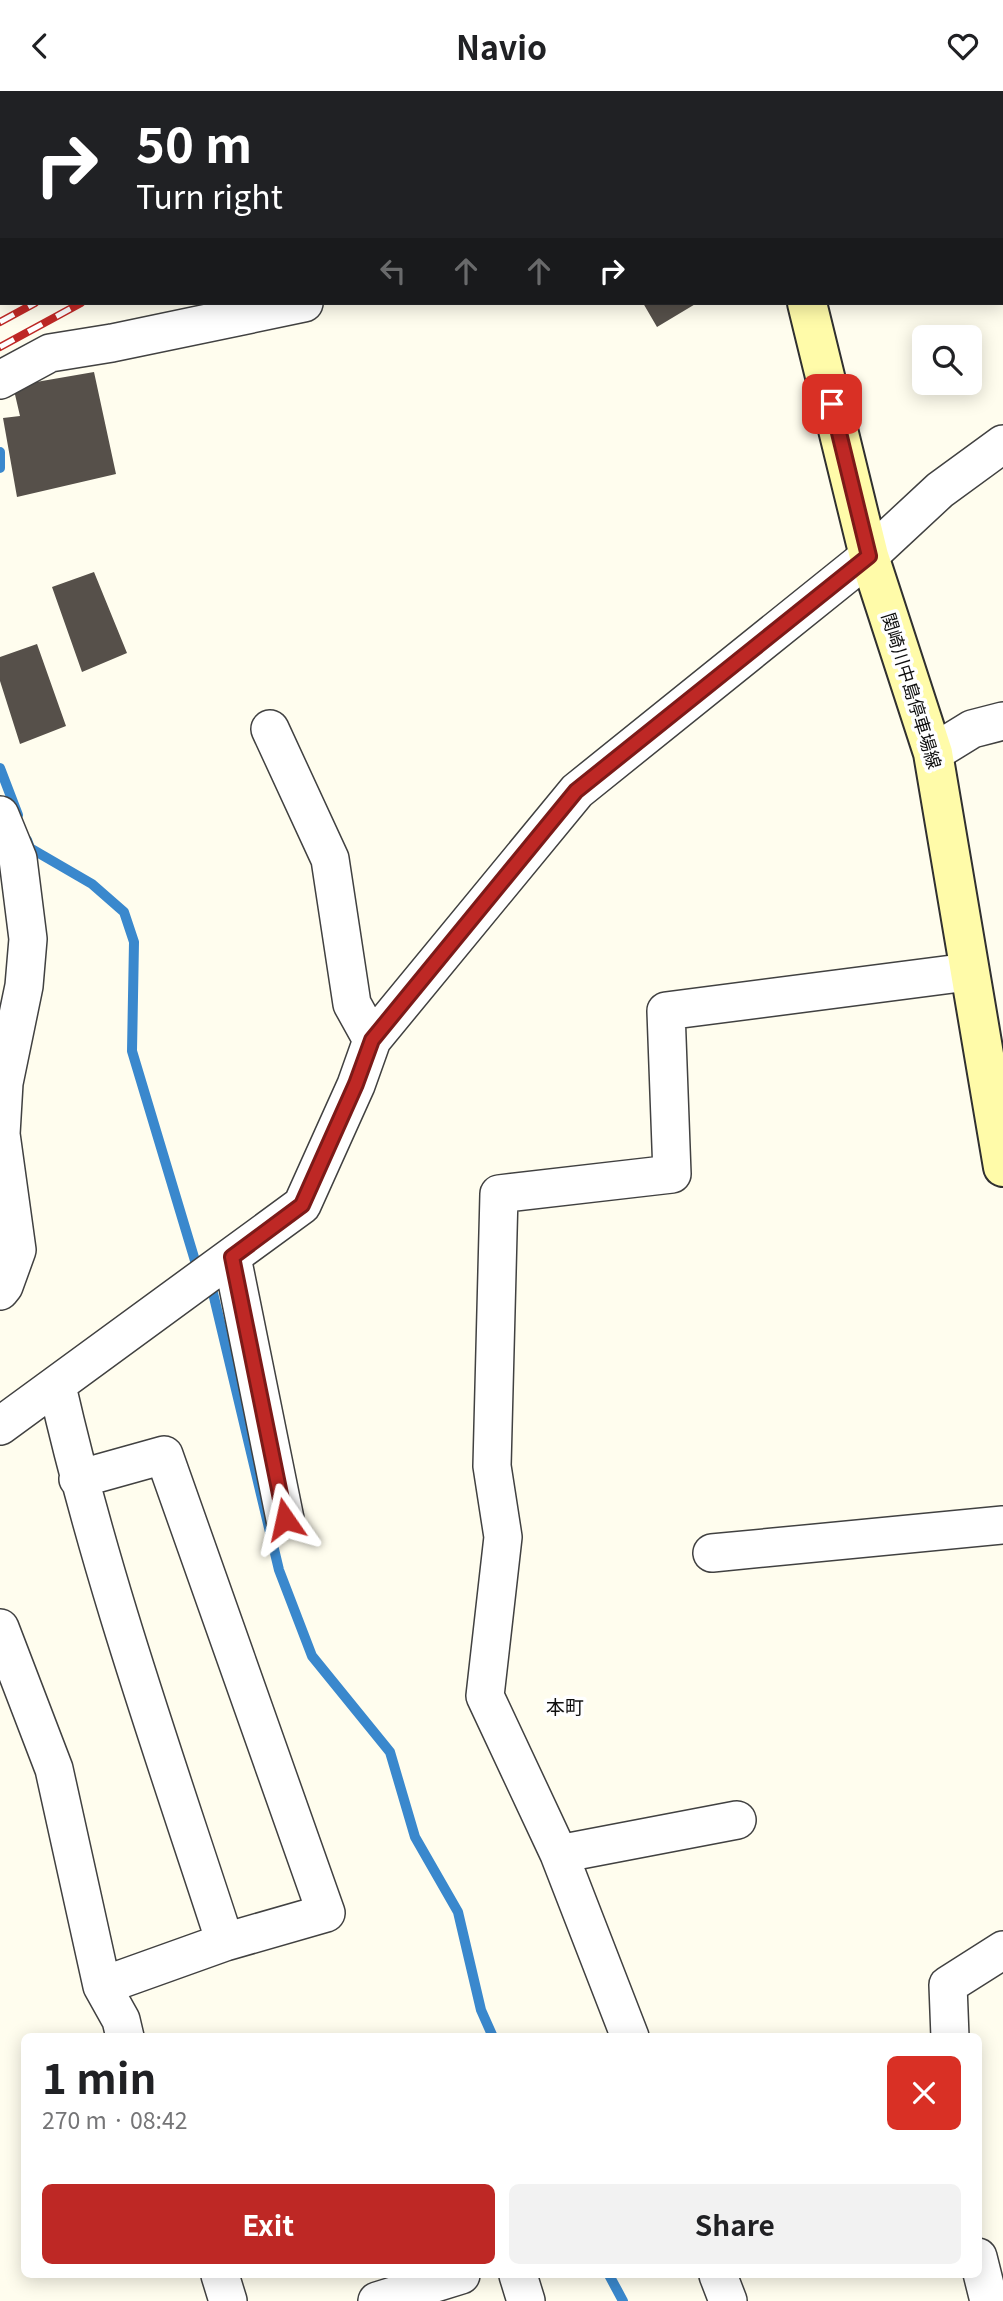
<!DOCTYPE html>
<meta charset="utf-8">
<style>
:root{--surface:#fff;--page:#f2f2f2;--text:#202124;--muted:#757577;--accent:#be2825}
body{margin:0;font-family:Georgia,"Noto Sans JP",serif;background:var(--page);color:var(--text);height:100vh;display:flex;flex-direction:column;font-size:26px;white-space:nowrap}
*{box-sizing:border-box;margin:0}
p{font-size:23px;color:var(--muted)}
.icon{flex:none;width:38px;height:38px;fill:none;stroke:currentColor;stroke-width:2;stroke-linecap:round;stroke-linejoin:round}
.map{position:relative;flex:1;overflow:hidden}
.sheet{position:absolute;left:21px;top:1942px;width:961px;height:245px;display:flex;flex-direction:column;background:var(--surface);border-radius:10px;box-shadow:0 4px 18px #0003}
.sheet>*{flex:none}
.hud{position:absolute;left:0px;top:0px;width:1004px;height:214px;box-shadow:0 4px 18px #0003;background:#202124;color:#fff;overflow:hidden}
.buttons{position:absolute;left:912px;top:234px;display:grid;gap:14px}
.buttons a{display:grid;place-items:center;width:70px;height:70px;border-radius:10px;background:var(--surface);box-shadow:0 4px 18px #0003;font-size:35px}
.pin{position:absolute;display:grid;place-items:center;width:60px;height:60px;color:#fff;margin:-30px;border-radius:14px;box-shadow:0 4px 10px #0006}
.me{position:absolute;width:77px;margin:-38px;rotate:349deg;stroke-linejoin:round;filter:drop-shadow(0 0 5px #0008)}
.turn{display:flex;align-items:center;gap:24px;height:147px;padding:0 21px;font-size:32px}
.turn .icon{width:91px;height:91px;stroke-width:2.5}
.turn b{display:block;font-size:49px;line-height:60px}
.lanes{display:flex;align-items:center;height:66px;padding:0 21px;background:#0003;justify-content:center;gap:35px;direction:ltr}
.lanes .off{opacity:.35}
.round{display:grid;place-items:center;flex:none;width:74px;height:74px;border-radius:10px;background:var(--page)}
.head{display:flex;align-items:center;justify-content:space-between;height:119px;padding:0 21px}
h1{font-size:42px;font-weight:700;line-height:52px}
.cta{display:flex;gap:14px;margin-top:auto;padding:14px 21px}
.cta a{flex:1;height:80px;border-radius:10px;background:var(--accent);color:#fff;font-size:28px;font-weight:700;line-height:80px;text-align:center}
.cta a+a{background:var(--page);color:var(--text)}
header{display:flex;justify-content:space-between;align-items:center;height:91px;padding:0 21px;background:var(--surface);font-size:32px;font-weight:700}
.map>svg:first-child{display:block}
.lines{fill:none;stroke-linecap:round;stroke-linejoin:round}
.stream{stroke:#3a88cd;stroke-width:10}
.building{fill:#56504a}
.minor-casing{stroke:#414141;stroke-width:40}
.secondary-casing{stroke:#303030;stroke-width:42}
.minor{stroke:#fff;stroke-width:37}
.secondary{stroke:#fffba9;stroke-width:38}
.rail-casing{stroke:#be2825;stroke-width:8}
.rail{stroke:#fff;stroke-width:5;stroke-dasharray:16;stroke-linecap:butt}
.route-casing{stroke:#7c1a18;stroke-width:18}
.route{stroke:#be2825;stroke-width:12}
.labels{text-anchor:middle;stroke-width:7;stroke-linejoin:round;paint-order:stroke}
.street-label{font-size:18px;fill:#0e0e0e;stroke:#fff}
.neighbourhood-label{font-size:19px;fill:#0e0e0e;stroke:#fff}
</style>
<header><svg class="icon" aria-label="back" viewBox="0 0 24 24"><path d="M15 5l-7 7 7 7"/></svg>Navio<svg class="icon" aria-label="heart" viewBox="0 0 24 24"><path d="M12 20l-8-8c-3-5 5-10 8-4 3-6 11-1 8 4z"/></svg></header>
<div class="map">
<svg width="1003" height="2210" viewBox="0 0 1003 2210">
<rect width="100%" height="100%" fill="#fffdee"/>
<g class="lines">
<!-- stream -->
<path class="stream" d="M0,361V377
M0,677L18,724
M27,749L30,757L92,793L124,821L134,851L132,960L196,1173
M213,1202L279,1479L312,1565L390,1661L415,1746L458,1821L481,1919L493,1946
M609,2184L623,2210"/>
</g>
<!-- building -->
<path class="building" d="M643,212H697L657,236Z
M94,281L116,383L17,406L3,327L20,325L13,295Z
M94,481L127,562L82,581L52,496Z
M37,553L66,635L20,653L0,590V566Z"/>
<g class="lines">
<!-- minor casing -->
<g class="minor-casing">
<path id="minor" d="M711,0L712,2
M889,0L890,2
M0,289L50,262L112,252L304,212
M270,638L330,768L352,913L372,949
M933,662L972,638L1003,630
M0,724L18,768L28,848L24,895L4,992L1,1043L17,1159L4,1195L0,1200
M232,1166L285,1428
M57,1295C100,1484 165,1667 225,1851L102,1895
M0,1335L302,1114L356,994L372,949L577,700L869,465L940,399L1003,353
M78,1388L164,1364L326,1822L225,1851
M712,1462L1003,1434
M0,1537L54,1678L102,1895L121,1929L125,1946
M559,1763L737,1729
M630,1946L559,1763L485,1605L503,1446L492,1375L499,1103L672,1083L666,920L968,881
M950,1946L948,1894L1003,1859
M978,2166L989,2210
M220,2184L228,2210
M518,2184L526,2210
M718,2184L728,2210
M377,2210L461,2184"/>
</g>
<!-- secondary casing -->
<g class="secondary-casing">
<path id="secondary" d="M807,212L869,465L933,662L1003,1076"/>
</g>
<!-- minor -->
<use href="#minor" class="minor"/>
<!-- secondary -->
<use href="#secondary" class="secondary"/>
<!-- rail casing -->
<g class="rail-casing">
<path id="rail" d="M213,2L216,0
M322,2L325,0
M421,2L424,0
M467,2L471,0
M0,117L2,116
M0,178L2,177
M0,231L35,212
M0,256L81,212"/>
</g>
<!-- rail -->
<use href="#rail" class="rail"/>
</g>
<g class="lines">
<!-- route casing -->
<g class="route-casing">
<path id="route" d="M285,1428L232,1166L302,1114L356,993L372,949L576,700L869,465L832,313"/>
</g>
<!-- route -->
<use href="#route" class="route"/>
</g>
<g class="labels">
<!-- street labels -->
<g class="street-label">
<text transform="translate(911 600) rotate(73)" y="6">関崎川中島停車場線</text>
</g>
<!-- neighbourhood labels -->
<g class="neighbourhood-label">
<text x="565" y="1623">本町</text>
</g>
</g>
</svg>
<div class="buttons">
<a><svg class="icon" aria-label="search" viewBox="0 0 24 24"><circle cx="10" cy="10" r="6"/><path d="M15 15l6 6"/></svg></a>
</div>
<div class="pin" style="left:832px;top:313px;background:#d93025"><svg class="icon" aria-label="arrive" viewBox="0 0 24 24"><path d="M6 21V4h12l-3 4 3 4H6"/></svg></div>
<svg class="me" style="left:285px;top:1428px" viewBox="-20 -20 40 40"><path d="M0-17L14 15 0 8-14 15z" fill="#be2825" stroke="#fff" stroke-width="4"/></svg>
<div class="hud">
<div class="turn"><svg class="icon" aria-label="right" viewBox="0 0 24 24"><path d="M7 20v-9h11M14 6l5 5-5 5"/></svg><div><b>50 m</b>Turn right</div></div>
<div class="lanes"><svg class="icon off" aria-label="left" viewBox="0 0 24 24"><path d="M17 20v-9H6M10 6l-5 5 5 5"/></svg><svg class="icon off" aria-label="ahead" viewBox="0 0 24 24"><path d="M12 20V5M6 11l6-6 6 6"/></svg><svg class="icon off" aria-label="ahead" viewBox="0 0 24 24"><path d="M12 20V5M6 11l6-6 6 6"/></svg><svg class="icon" aria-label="right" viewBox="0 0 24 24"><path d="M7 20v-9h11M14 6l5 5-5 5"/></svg></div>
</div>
<section class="sheet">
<div class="head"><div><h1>1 min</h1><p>270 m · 08:42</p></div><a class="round" style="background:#d93025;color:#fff"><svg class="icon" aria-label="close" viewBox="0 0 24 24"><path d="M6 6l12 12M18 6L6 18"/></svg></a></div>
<div class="cta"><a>Exit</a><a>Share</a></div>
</section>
</div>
